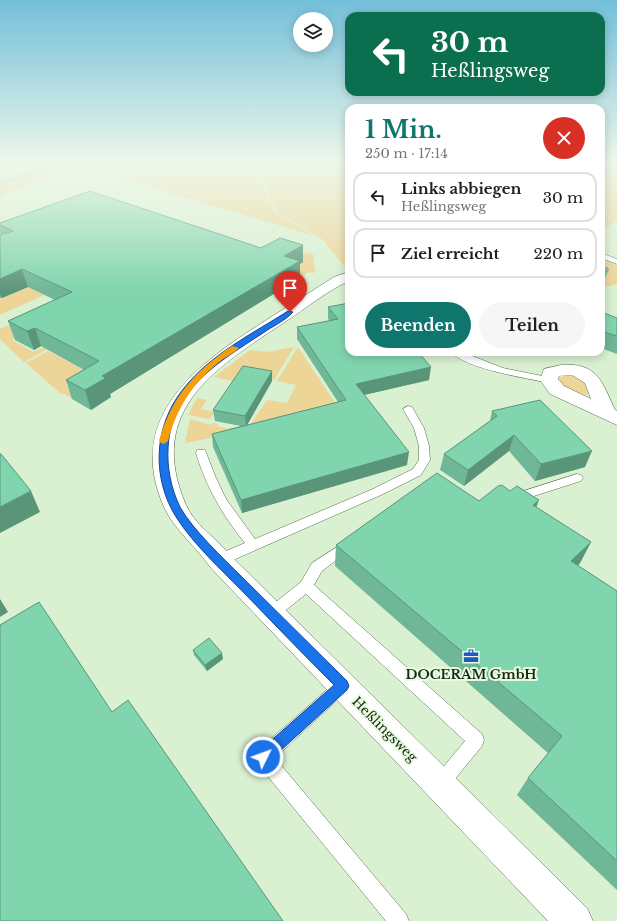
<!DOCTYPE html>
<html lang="de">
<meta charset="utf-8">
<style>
:root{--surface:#fff;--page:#f6f6f6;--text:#202124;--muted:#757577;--line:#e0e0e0;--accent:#0f766e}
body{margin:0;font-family:"Libre Baskerville",serif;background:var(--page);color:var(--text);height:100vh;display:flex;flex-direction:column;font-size:15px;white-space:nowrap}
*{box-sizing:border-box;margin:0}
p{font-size:13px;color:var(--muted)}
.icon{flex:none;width:22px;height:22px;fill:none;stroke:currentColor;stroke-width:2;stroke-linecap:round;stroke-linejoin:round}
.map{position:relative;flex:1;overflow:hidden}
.side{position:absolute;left:345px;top:104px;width:260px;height:252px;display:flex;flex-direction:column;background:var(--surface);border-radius:12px;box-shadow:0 2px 10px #0003}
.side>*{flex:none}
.hud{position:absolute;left:345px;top:12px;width:260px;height:84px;border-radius:12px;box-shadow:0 2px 10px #0003;background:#0b6e4f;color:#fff;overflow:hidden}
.fabs{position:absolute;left:293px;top:12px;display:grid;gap:8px}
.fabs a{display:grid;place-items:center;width:40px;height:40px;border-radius:50%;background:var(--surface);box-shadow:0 2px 10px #0003;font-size:20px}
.pin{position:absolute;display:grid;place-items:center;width:34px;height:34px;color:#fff;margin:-41px -17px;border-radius:50% 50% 50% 0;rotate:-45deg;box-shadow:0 0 4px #0007}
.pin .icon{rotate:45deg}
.me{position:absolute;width:44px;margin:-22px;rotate:48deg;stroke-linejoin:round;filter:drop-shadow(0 0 3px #0008)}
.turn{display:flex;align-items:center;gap:14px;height:84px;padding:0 20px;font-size:18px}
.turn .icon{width:52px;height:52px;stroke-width:2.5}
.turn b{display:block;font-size:28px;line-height:34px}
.round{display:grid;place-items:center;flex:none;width:42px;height:42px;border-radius:21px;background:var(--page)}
.summary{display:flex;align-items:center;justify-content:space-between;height:68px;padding:0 20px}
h1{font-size:24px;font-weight:800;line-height:30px;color:var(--accent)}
.primary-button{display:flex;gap:8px;margin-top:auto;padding:8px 20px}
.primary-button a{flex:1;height:46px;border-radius:24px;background:var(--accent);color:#fff;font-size:16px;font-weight:800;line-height:46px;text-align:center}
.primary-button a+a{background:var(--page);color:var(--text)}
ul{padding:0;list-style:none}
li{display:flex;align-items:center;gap:12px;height:50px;margin:0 8px 6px;padding:0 12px;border:2px solid var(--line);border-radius:12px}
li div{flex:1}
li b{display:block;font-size:15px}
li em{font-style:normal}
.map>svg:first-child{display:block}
.green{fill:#edd497}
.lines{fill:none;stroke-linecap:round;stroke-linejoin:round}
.stream{fill:#63cfc6;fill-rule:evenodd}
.service-casing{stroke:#5a6e53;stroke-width:1}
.minor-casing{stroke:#5a6e53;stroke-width:1}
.service{fill:#fff;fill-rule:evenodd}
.minor{fill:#fff;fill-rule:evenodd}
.wall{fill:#6fb796}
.shaded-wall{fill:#5a957a}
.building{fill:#81d5ae;stroke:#5a957a}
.route{fill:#1a73e8;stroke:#114b97}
.slow{fill:#f59e0b}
.labels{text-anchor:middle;stroke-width:4;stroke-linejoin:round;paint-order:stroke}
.near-poi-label{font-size:13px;font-weight:bold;fill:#1c2419;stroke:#e6fdde}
.near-street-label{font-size:13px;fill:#1c2419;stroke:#e6fdde}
</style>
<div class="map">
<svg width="617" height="921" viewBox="0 0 617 921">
<rect width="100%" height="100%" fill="#d9f0d1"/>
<!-- green -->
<path class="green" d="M49,163H84L14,189L0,198V179Z
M167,163H253L275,212L314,236L123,179Z
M255,163H349V268L345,267L322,239L277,212Z
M601,163H617V221L606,228H601Z
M307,252L313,254L315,273L308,272L300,278L284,273L295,259Z
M601,257L617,265V284L601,288Z
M28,287L44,295L0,315V299Z
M60,302L75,310L12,340L33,352L50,344L53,346L24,362L0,339V329Z
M294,347L274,380L242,374L237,382L214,377L250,350L267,352Z
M298,347L335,403L361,398L363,400L247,431L185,443L190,419L211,425L213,423L218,424L217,426L229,429L231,427L247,430L267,400L287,403L296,385L277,381Z
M48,351L87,372L65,385L80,393L71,398L63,393L61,394L26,363Z
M567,375C579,376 588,382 589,394C580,397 564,388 559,381V378Z
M197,398L207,400L201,409L215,412L210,419L188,415Z"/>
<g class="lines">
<!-- stream -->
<path class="stream" d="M61,163H65L0,184V182Z"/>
<!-- service casing -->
<g class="service-casing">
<path id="service" d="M601,253L617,259V264L601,258Z
M451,352H462L503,368L552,378L554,380L549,383C526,378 466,369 451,352Z
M408,406L412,407L424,428L429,446L430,460L421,475L381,495L224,564L219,565L214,564L213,560L214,556L245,543C223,516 206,487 196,453L197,450H205L216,478L226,499L255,539L373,489L413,469L419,460V446L414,428L403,409Z
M577,474L581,475L583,478L581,481L515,502L511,501L509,498L511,495Z
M348,540L352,542L354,545L352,548L322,571L314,585L482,734L484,740L482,746L446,790L440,793L434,790L431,784L434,778L465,741L306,594L277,617L272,619L267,617L265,613L267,609L301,582L312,563Z
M342,679L347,681L350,686L347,691L275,758L406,914L409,921H386L257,763L255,757L257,751L337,681Z"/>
</g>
<!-- minor casing -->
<g class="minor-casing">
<path id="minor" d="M349,272V281C328,290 305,309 285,322C215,368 145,410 186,505C194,524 215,537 228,553L587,908L593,921H548L210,567C196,546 175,531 164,507C124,417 197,364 265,321C288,306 311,292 334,277Z
M561,365C598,362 602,382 615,410L617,411V425L550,394L540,380L544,369ZM572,375L585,383L591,399L564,386L558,379L559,376Z"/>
</g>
<!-- service -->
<use href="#service" class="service"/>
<!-- minor -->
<use href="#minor" class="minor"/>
</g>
<!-- wall -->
<path class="wall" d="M0,223L261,248L303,245V262L300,264V278L110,394L111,397L91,410L72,399L66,380L84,370L41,346L34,350L15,340L8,321L55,300L28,287L2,298H0V235H1L0,232Z
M601,267L608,271L604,281H601Z
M328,307L429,380L364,395L407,465L242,513L213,447L212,434L241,426L215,421L213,410L272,381L247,425L338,402L297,339V327L330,321L328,319Z
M601,316L617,318V354L601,348Z
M492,411L585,467L535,481L509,451L464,486L440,470L444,454L490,421Z
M479,501L537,508L591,542L580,563L578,566L617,591V890L517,795L528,778L548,753L335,566L336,545Z
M193,650L223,659L207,671L194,655Z"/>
<!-- shaded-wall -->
<path class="shaded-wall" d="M303,245V262L300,264V278L110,394L111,397L91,410L85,390L102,376L284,256Z
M22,269L28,287L2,298L0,294V279Z
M35,328L41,346L34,350L27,331Z
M431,367L429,380L355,397L356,384Z
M272,371V381L246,427L245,416Z
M514,435L509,451L464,486L468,470Z
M592,451L585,467L535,481L541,464Z
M409,452L407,465L242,513L241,500Z
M31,491L40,512L0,533V507Z
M539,500L531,521L533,505Z
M591,542L580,563L561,582L571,561Z
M0,599L8,612L0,617Z
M222,653L223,659L207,671L205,665Z"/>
<!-- building -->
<path class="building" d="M90,191L261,248L280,238L303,245L284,256L300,261L102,376L106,378L85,390L66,380L99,361L35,328L27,331L8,321L72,292L22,269L0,279V235L13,231L0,225V223Z
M601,267L608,268V271H601Z
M349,303V352H418L431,367L356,384L409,452L241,500L212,434L346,400L297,327L338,319L328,307Z
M604,313L617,318V336L601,331V316Z
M243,366L272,371L245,416L213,410Z
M540,400L592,451L541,464L514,435L468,470L444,454L497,416L492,411Z
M0,454H1L31,491L0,507Z
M437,473L479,501L498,486L502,485L510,491L517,486L539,500L533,505L591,542L571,561L617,591V861L528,778L562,736L336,545Z
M39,602L112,712L128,700L283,921H0V625Z
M209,638L222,653L205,665L193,650Z"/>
<!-- sky -->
<linearGradient id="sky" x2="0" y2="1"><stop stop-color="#73bfda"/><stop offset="0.56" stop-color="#eef8ea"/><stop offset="1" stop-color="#eef8ea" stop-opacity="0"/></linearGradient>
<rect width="617" height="292" fill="url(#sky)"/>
<!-- route -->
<path class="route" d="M288,311L293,312C286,320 275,325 266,331C239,349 211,365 190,390C163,422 162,470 180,507C193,530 223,558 242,577C277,612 312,646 347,681L349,686L347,690L268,762L263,764L258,762L256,757L258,752L334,685C305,656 276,626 247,596C222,570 189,541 172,510C151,470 156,422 184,388C211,354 252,334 288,311Z"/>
<!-- slow -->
<path class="slow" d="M232,346L239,348C233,354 225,357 219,362C192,384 177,408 168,441L164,444L161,443L159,441C172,396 194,372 232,346Z"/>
<!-- icons -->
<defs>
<g id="office-bare" transform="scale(1.2)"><path d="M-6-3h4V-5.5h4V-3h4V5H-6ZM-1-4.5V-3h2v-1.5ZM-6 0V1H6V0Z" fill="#2457c5" stroke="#e6fdde" stroke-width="2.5" paint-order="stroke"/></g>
</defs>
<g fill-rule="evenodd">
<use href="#office-bare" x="471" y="656"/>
</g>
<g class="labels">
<!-- near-poi labels -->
<g class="near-poi-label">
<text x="471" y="679">DOCERAM GmbH</text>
</g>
<!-- near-street labels -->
<g class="near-street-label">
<text transform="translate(385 729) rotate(45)" y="5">Heßlingsweg</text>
</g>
</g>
</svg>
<div class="fabs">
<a><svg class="icon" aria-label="layers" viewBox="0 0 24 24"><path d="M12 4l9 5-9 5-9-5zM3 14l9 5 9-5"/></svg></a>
</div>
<div class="pin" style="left:290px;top:312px;background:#d93025"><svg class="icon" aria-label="arrive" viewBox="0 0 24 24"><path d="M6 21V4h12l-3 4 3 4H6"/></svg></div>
<svg class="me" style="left:263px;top:757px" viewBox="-20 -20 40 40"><circle r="17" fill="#1a73e8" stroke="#fff" stroke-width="3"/><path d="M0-11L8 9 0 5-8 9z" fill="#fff"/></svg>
<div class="hud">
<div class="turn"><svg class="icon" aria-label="left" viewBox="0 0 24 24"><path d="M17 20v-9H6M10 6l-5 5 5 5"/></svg><div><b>30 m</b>Heßlingsweg</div></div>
</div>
<section class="side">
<div class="summary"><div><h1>1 Min.</h1><p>250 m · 17:14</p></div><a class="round" style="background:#d93025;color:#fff"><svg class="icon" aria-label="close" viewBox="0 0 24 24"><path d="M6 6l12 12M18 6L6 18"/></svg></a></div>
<ul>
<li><svg class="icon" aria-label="left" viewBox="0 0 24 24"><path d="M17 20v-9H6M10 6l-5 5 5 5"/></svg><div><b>Links abbiegen</b><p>Heßlingsweg</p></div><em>30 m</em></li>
<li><svg class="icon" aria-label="arrive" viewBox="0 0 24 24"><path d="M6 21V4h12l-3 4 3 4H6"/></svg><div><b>Ziel erreicht</b></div><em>220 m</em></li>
</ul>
<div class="primary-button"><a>Beenden</a><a>Teilen</a></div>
</section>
</div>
